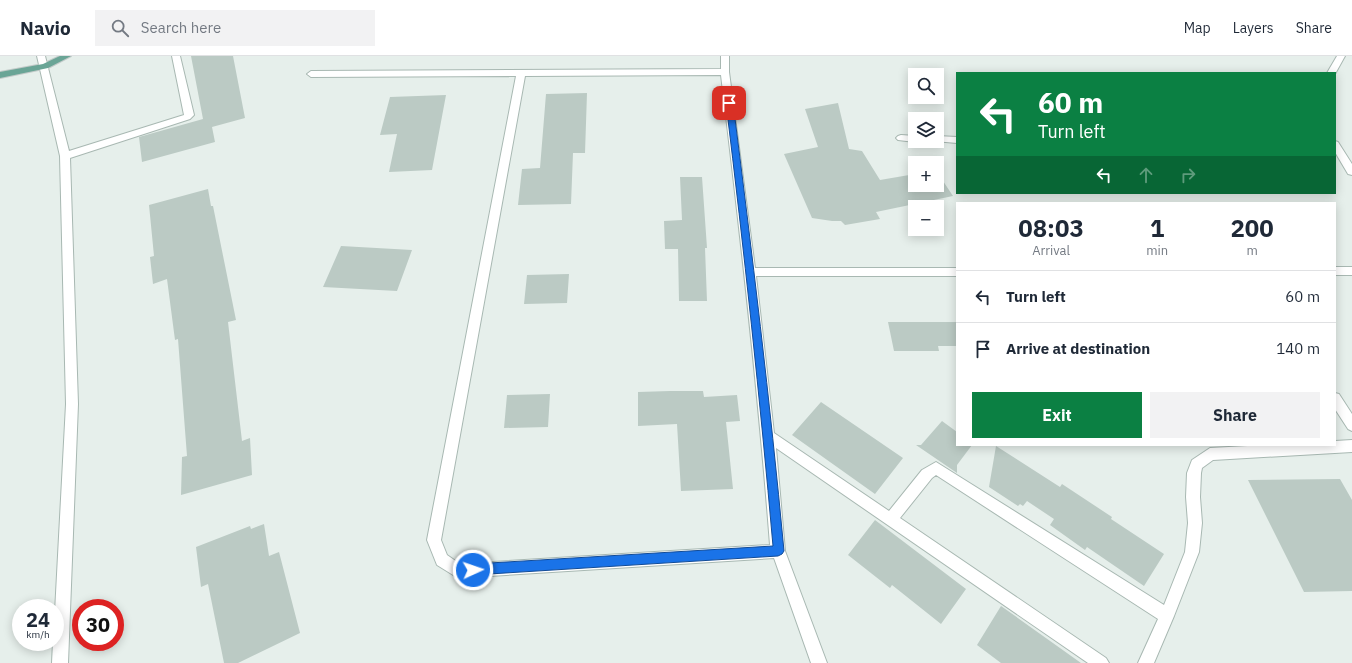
<!DOCTYPE html>
<meta charset="utf-8">
<style>
:root{--surface:#fff;--page:#f2f2f3;--text:#1f2937;--muted:#747a83;--line:#e0e1e3;--accent:#0b8043}
body{margin:0;font-family:"IBM Plex Sans",sans-serif;background:var(--page);color:var(--text);height:100vh;display:flex;flex-direction:column;font-size:15px;white-space:nowrap}
*{box-sizing:border-box;margin:0}
p{font-size:13px;color:var(--muted)}
.icon{flex:none;width:22px;height:22px;fill:none;stroke:currentColor;stroke-width:2;stroke-linecap:round;stroke-linejoin:round}
.map{position:relative;flex:1;overflow:hidden}
.side{position:absolute;left:956px;top:146px;width:380px;height:244px;display:flex;flex-direction:column;background:var(--surface);border-radius:0px;box-shadow:0 2px 10px #0003}
.side>*{flex:none}
.top-card{position:absolute;left:956px;top:16px;width:380px;height:122px;border-radius:0px;box-shadow:0 2px 10px #0003;background:#0b8043;color:#fff;overflow:hidden}
.buttons{position:absolute;left:908px;top:12px;display:grid;gap:8px}
.buttons a{display:grid;place-items:center;width:36px;height:36px;border-radius:0px;background:var(--surface);box-shadow:0 2px 10px #0003;font-size:20px}
.speed{position:absolute;left:12px;top:543px;display:flex;gap:8px;font-size:20px;font-weight:700;text-align:center}
.speed>*{display:grid;place-content:center;width:52px;height:52px;border-radius:50%;background:var(--surface);box-shadow:0 2px 10px #0003;line-height:1}
.speed small{font-size:10px;font-weight:400}
.speed .limit{border:6px solid #d22;background:#fff;color:#111}
.pin{position:absolute;display:grid;place-items:center;width:34px;height:34px;color:#fff;margin:-17px;border-radius:8px;box-shadow:0 2px 6px #0006}
.me{position:absolute;width:44px;margin:-22px;rotate:87deg;stroke-linejoin:round;filter:drop-shadow(0 0 3px #0008)}
.turn{display:flex;align-items:center;gap:14px;height:84px;padding:0 16px;font-size:18px}
.turn .icon{width:52px;height:52px;stroke-width:2.5}
.turn b{display:block;font-size:28px;line-height:34px}
.lanes{display:flex;align-items:center;height:38px;padding:0 16px;background:#0003;justify-content:center;gap:20px;direction:ltr}
.lanes .off{opacity:.35}
.eta{display:flex;justify-content:space-evenly;align-items:center;height:68px;text-align:center}
.eta b{font-size:24px;font-weight:800;line-height:28px}
.primary-button{display:flex;gap:8px;margin-top:auto;padding:8px 16px}
.primary-button a{flex:1;height:46px;border-radius:0px;background:var(--accent);color:#fff;font-size:16px;font-weight:800;line-height:46px;text-align:center}
.primary-button a+a{background:var(--page);color:var(--text)}
ul{padding:0;list-style:none}
li{display:flex;align-items:center;gap:12px;height:52px;padding:0 16px;border-top:1px solid var(--line)}
li div{flex:1}
li b{display:block;font-size:15px}
li em{font-style:normal}
header{display:flex;align-items:center;gap:24px;box-sizing:border-box;height:56px;padding:0 20px;background:var(--surface);border-bottom:1px solid var(--line)}
header strong{font-size:19px}
nav{display:flex;gap:22px;margin-inline-start:auto;font-size:14px}
.search{width:280px;height:36px;background:var(--page);display:flex;align-items:center;gap:10px;box-sizing:border-box;padding:0 14px;border-radius:0px;color:var(--muted);font-size:15px}
.map>svg:first-child{display:block}
.building{fill:#bbcac4}
.lines{fill:none;stroke-linecap:round;stroke-linejoin:round}
.minor-casing{stroke:#a8b8b2;stroke-width:2}
.major-casing{stroke:#c2cac8;stroke-width:2}
.minor{fill:#fff;fill-rule:evenodd}
.major{fill:#6aa596;fill-rule:evenodd}
.route{fill:#1a73e8;stroke:#114b97}
</style>
<header>
<strong>Navio</strong>
<div class="search"><svg class="icon" aria-label="search" viewBox="0 0 24 24"><circle cx="10" cy="10" r="6"/><path d="M15 15l6 6"/></svg>Search here</div>
<nav><a>Map</a><a>Layers</a><a>Share</a></nav>
</header>
<div class="map">
<svg width="1352" height="607" viewBox="0 0 1352 607">
<rect width="100%" height="100%" fill="#e6efeb"/>
<!-- building -->
<path class="building" d="M191,0H233L245,62L212,71L215,86L142,106L139,81L203,63Z
M587,37L585,97H573L571,148L518,149L522,113L540,112L546,38Z
M446,39L432,114L389,116L397,78L380,79L390,41Z
M838,47L849,93L862,95L880,124L915,118V129H937V116L953,140L876,156L880,163L845,169L841,165H832L812,162L784,98L818,91L805,53Z
M680,121H702L707,192H705L707,245H679L678,193H665L664,165L682,164Z
M208,133L211,150H213L236,264L228,266L242,385L250,382L252,419L181,439L182,401L187,400L178,283L175,284L167,223L153,228L150,201L154,200L149,149Z
M341,190L412,194L397,235L323,231Z
M569,218L567,247L524,248L527,219Z
M888,266H957V290H938L939,295H894Z
M670,335H703L704,341L737,339L740,365L726,366L733,433L681,435L677,368L638,370V336Z
M550,338L548,371L504,372L507,339Z
M821,346L903,402L875,438L792,379Z
M942,365L957,376V389H972L957,409V417L916,389H921Z
M996,390L1060,431L1062,428L1112,461L1111,463L1164,498L1144,530L1087,491L1085,494L1050,469L1054,463L1027,445L1023,450L1020,448L1018,450L989,431Z
M1340,423L1352,444V535L1304,536L1248,424Z
M875,464L966,533L941,568L892,529L890,532L848,499Z
M264,468L269,500L279,496L300,577L238,607H224L208,528L201,531L196,491L250,470L251,473Z
M1001,550L1081,607H1001L977,589Z"/>
<g class="lines">
<!-- minor casing -->
<g class="minor-casing">
<path id="minor" d="M37,0H45L69,95L184,59L172,0H180L194,59L190,63L70,102L78,348L68,607H52L53,586H55V556L66,348L60,100Z
M721,0H729V16L755,212H957V220H756L774,377L889,455L922,414L936,406L1164,549L1185,496L1188,467L1186,441L1187,417L1192,404L1210,392L1266,389H1335V385L1352,384V396L1213,404L1202,412L1201,417L1200,441L1202,467L1199,496L1174,560L1154,607H1138L1158,563L936,419L932,422L900,462L1106,602L1109,607H1088L776,392L785,495L827,607H811L774,502L458,522L437,509L427,484L516,20L311,21L307,18L311,15L721,13ZM721,19C740,175 758,332 770,489L460,508L447,499L441,484L525,20Z
M1337,0H1345L1335,18L1327,17Z
M901,79L915,80V85H919L915,86L898,84L896,82L898,80Z
M937,80L957,81V87L934,85H937Z
M1335,85L1338,86L1352,108V119L1348,118L1335,96Z
M1335,211H1352V219H1335Z
M1335,337L1339,338L1352,358V375L1348,373L1335,353Z"/>
</g>
<!-- major casing -->
<g class="major-casing">
<path id="major" d="M60,0H71L48,12L0,22V16L43,8Z"/>
</g>
<!-- minor -->
<use href="#minor" class="minor"/>
<!-- major -->
<use href="#major" class="major"/>
</g>
<!-- route -->
<path class="route" d="M729,44L733,47C752,196 770,345 784,495L782,498L778,500L473,519L469,517L468,514L469,510L473,508L773,490C760,342 744,194 726,47Z"/>
</svg>
<div class="buttons">
<a><svg class="icon" aria-label="search" viewBox="0 0 24 24"><circle cx="10" cy="10" r="6"/><path d="M15 15l6 6"/></svg></a>
<a><svg class="icon" aria-label="layers" viewBox="0 0 24 24"><path d="M12 4l9 5-9 5-9-5zM3 14l9 5 9-5"/></svg></a>
<a>+</a>
<a>−</a>
</div>
<div class="speed"><div>24<small>km/h</small></div><div class="limit">30</div></div>
<div class="pin" style="left:729px;top:47px;background:#d93025"><svg class="icon" aria-label="arrive" viewBox="0 0 24 24"><path d="M6 21V4h12l-3 4 3 4H6"/></svg></div>
<svg class="me" style="left:473px;top:514px" viewBox="-20 -20 40 40"><circle r="17" fill="#1a73e8" stroke="#fff" stroke-width="3"/><path d="M0-11L8 9 0 5-8 9z" fill="#fff"/></svg>
<div class="top-card">
<div class="turn"><svg class="icon" aria-label="left" viewBox="0 0 24 24"><path d="M17 20v-9H6M10 6l-5 5 5 5"/></svg><div><b>60 m</b>Turn left</div></div>
<div class="lanes"><svg class="icon" aria-label="left" viewBox="0 0 24 24"><path d="M17 20v-9H6M10 6l-5 5 5 5"/></svg><svg class="icon off" aria-label="ahead" viewBox="0 0 24 24"><path d="M12 20V5M6 11l6-6 6 6"/></svg><svg class="icon off" aria-label="right" viewBox="0 0 24 24"><path d="M7 20v-9h11M14 6l5 5-5 5"/></svg></div>
</div>
<section class="side">
<div class="eta">
<div><b>08:03</b><p>Arrival</p></div>
<div><b>1</b><p>min</p></div>
<div><b>200</b><p>m</p></div>
</div>
<ul>
<li><svg class="icon" aria-label="left" viewBox="0 0 24 24"><path d="M17 20v-9H6M10 6l-5 5 5 5"/></svg><div><b>Turn left</b></div><em>60 m</em></li>
<li><svg class="icon" aria-label="arrive" viewBox="0 0 24 24"><path d="M6 21V4h12l-3 4 3 4H6"/></svg><div><b>Arrive at destination</b></div><em>140 m</em></li>
</ul>
<div class="primary-button"><a>Exit</a><a>Share</a></div>
</section>
</div>
